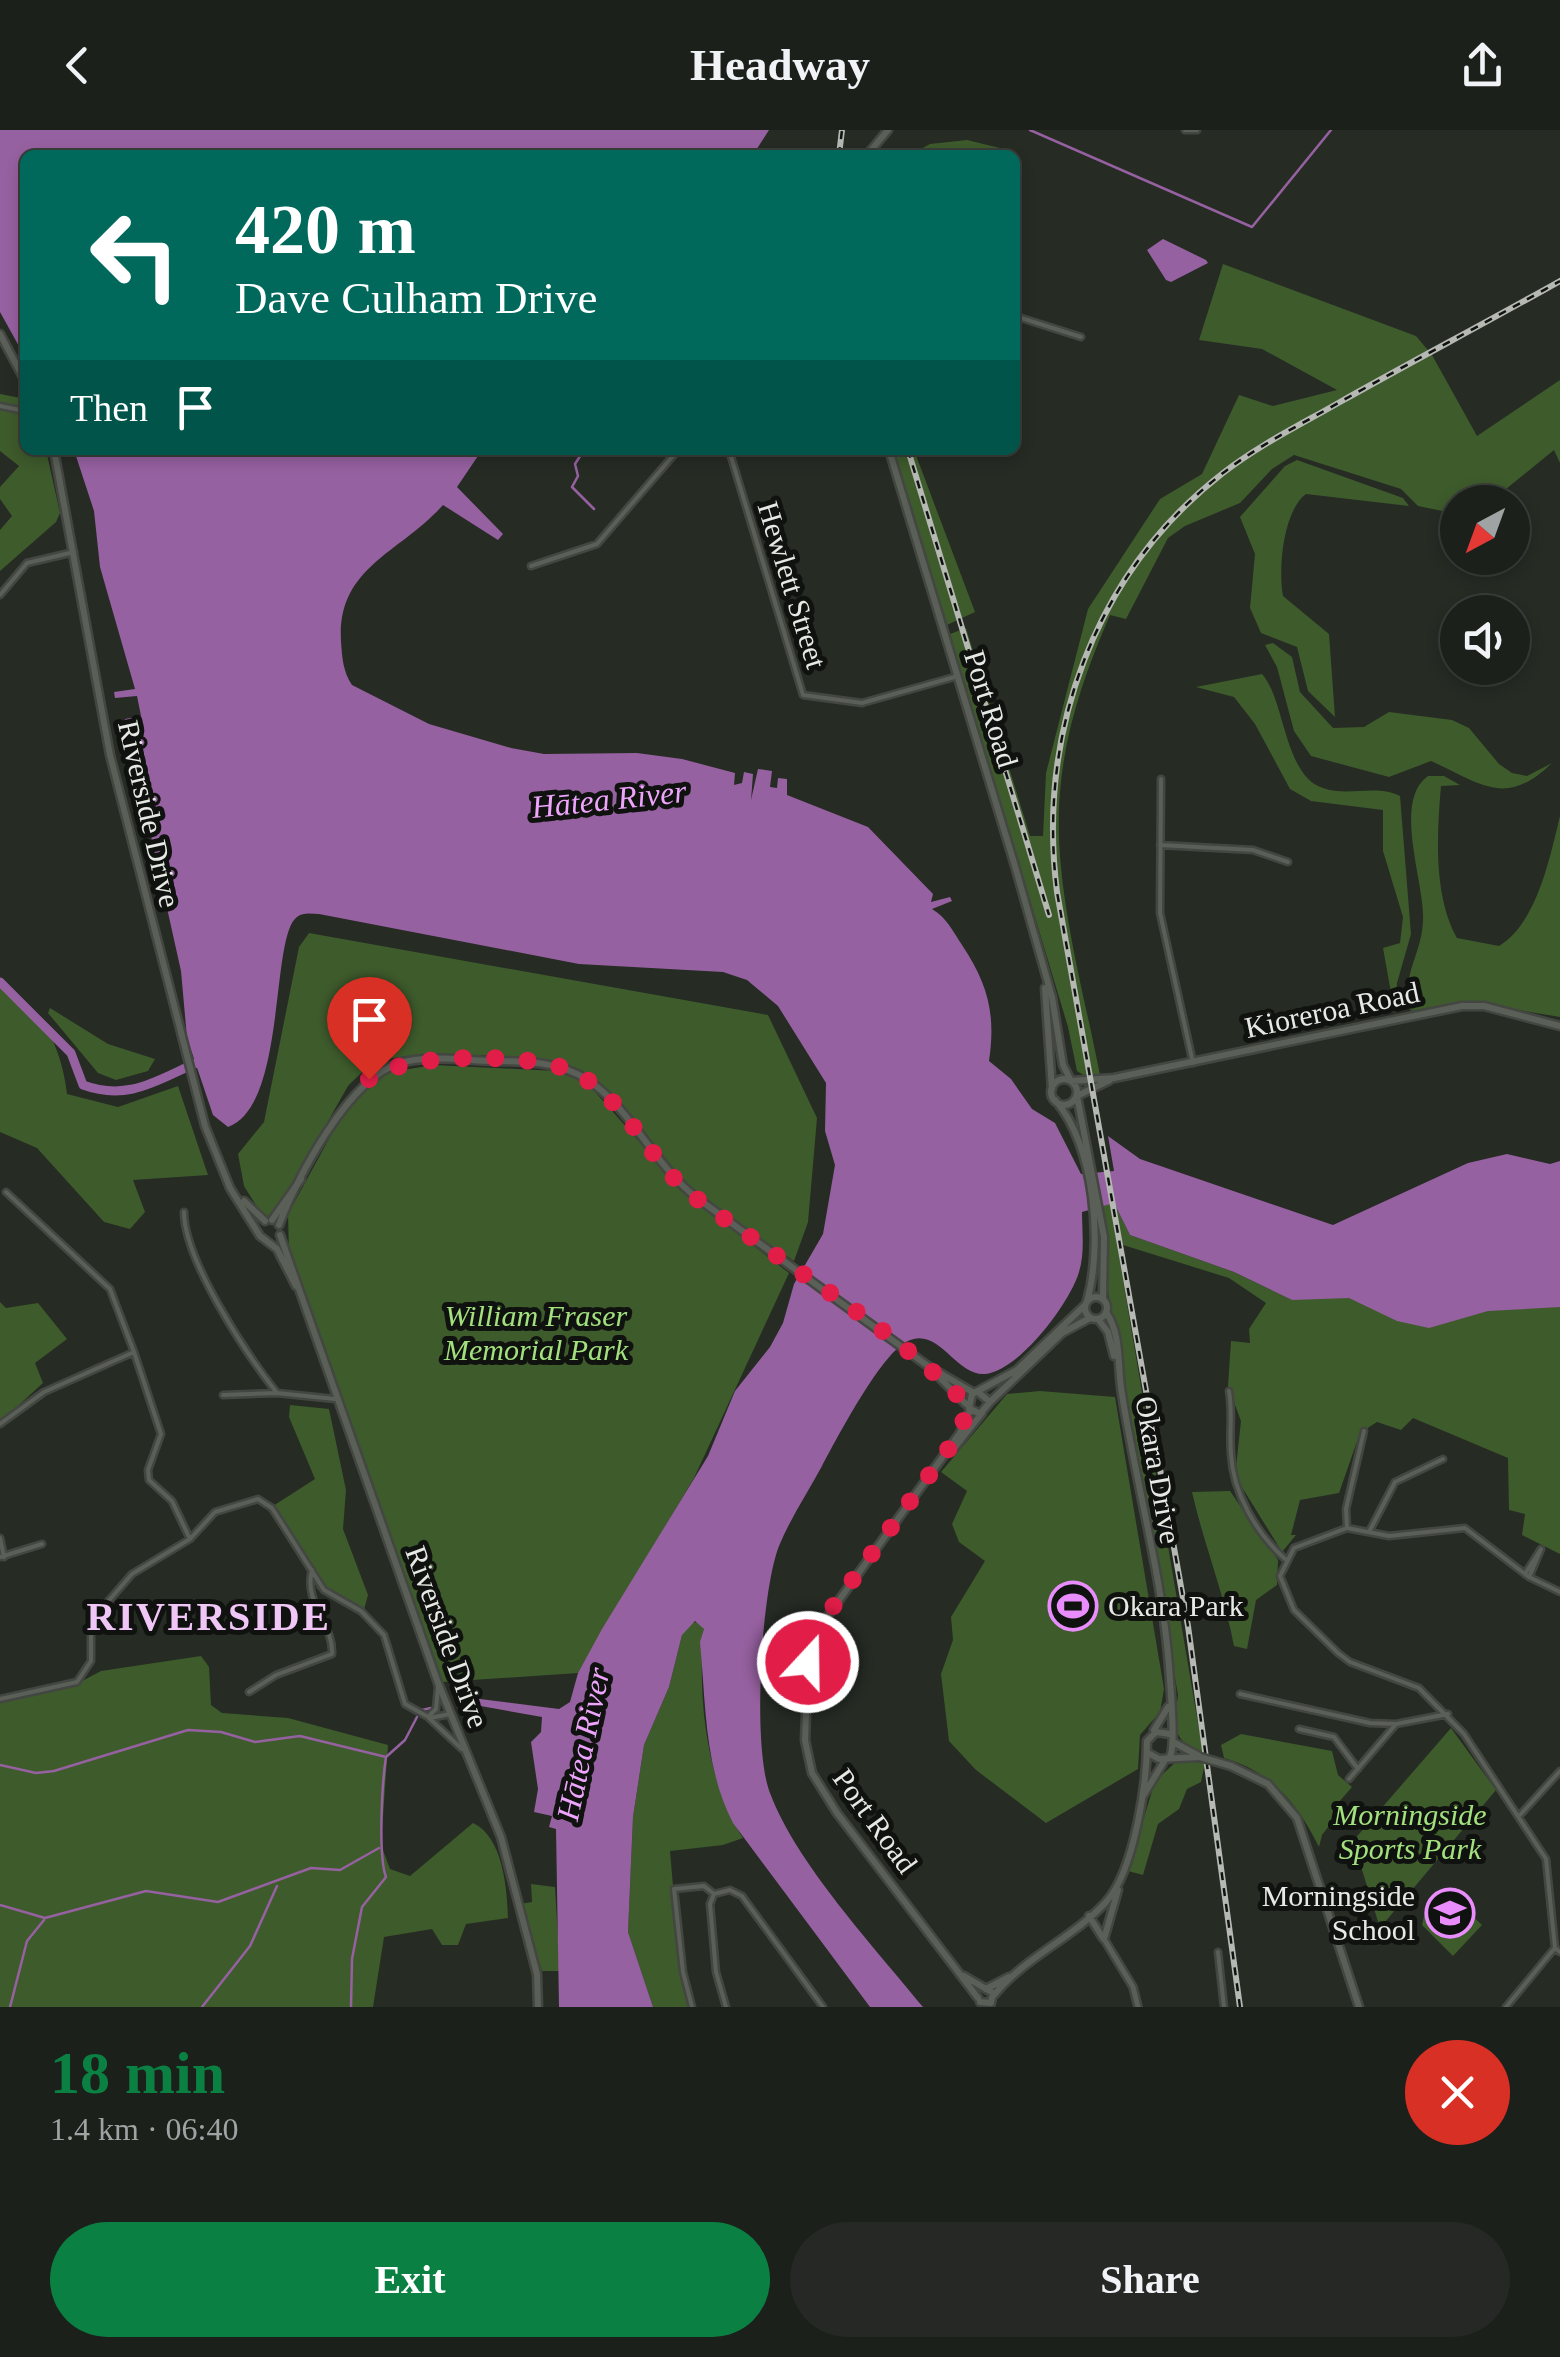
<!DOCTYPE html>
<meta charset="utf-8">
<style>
:root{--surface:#1c201b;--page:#252824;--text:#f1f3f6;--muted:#a0a3a3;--line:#3a3e3a;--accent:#0b8043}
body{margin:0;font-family:Georgia,serif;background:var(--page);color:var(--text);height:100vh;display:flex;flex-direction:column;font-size:38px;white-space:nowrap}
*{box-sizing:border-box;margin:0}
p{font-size:32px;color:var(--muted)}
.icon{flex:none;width:55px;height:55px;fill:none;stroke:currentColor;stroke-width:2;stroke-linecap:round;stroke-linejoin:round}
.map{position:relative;height:1877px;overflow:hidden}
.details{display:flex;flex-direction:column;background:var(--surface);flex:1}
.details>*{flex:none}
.hud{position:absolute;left:20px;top:20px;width:1000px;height:305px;border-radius:15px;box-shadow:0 5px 15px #0003,0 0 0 2px var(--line);background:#00695c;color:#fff;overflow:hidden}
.needle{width:65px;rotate:221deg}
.buttons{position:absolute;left:1440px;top:355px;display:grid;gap:20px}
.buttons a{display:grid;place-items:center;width:90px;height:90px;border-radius:50%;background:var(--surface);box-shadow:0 5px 15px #0003,0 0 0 2px var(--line);font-size:50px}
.pin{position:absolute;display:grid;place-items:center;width:85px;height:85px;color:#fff;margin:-102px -42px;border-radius:50% 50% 50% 0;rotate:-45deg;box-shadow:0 0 10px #0007}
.pin .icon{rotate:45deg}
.me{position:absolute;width:110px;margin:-55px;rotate:21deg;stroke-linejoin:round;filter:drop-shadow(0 0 8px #0008)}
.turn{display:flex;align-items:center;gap:35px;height:210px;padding:0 50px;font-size:45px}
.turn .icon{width:130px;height:130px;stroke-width:2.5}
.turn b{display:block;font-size:70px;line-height:85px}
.then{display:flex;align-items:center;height:95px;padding:0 50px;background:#0003;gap:20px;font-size:38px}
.round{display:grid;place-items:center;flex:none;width:105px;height:105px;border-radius:52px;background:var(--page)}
.head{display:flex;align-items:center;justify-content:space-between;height:170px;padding:0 50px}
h1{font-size:60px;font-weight:800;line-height:75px;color:var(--accent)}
.button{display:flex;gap:20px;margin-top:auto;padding:20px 50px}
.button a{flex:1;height:115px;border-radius:60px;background:var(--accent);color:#fff;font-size:40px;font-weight:800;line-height:115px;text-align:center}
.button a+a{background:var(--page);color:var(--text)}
header{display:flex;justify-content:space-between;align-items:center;height:130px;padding:0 50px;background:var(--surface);font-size:45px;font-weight:800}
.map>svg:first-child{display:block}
.green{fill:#3e5b2c}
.water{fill:#9661a0}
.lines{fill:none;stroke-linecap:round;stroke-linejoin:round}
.stream{stroke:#9661a0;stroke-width:2.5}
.river{stroke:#9661a0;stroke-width:9}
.minor-casing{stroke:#434641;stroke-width:9}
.tertiary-casing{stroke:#434641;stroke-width:10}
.secondary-casing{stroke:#434641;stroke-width:11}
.minor{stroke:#5a5f57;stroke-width:4}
.tertiary{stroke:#5a5f57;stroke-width:5}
.secondary{stroke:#5a5f57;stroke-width:6}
.rail-casing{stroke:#b5b8b3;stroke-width:6}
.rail{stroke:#10120f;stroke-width:2.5;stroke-dasharray:8;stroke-linecap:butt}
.secondary-bridge-casing{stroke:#434641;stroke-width:11;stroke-linecap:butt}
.secondary-bridge{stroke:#5a5f57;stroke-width:6}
.route{stroke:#e11d48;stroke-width:18;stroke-dasharray:0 32.4}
.labels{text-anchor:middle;stroke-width:10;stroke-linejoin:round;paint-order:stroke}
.street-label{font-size:30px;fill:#e6e9e4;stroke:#10120f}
.park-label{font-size:30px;font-style:italic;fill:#a3e07e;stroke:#10120f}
.poi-label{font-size:30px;fill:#e6e9e4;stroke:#10120f;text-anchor:start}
.water-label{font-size:32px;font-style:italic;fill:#eda4fb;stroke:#10120f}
.district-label{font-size:40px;font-weight:bold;letter-spacing:2.5px;fill:#f0c6f7;stroke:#10120f}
</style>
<header><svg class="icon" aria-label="back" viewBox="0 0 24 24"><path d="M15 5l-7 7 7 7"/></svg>Headway<svg class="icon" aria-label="share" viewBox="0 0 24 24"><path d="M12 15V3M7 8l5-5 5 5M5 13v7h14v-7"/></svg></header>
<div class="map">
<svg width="1560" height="1877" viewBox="0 0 1560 1877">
<rect width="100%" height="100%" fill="#262b24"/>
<!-- green -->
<path class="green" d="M967,10L1008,20V25H910L930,14Z
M1223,134L1416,206L1432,225L1477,306L1560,250V333L1554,320L1490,372H1458L1457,384L1418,376L1401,359L1294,325L1272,339L1240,373L1185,396L1168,408L1126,489L1110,485C1085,542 1065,600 1060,662C1052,751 1083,857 1100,945L1085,946L1077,941L1068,897L950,504L966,498L1030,706H1043L1046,643L1088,479L1160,369L1202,344L1239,265L1273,276L1337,260L1262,219L1199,210Z
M0,264L21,268L25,320H46L60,383L56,392L0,441V400L12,386L0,369V357L19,336L0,321Z
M894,320H914L975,482L947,495Z
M1297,330L1403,368L1409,376L1306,364C1283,381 1278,439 1283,466L1329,504L1335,587L1308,561L1297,517L1261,503L1250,478L1255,424L1240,387L1285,336Z
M1273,513L1292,527L1300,562L1333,598L1364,597L1389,582L1452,590L1469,598L1499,634L1512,643L1527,646L1552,633C1506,678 1482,654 1431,631L1389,647L1311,626L1294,601L1277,537L1265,515Z
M1262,544C1285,569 1284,646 1323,658C1348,667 1376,654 1400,666L1411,804L1397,853L1395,885L1383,818L1400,813L1403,787L1383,721V680L1311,671L1290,659L1255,594L1234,567L1196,557Z
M1428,646H1444L1460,655L1441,656C1437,703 1433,765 1457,808L1499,816C1537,793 1550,727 1560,686V887L1464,871L1411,881C1400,844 1422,826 1423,790C1425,753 1392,671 1428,646Z
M309,803L768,885L817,988L808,1092L794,1131C761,1108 723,1087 696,1062C656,1026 628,965 581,940C552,924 409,919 378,932C366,937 357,947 348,956L277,1081L264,1088L244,1056L238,1024L264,992L299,817Z
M0,858C44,876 62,921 67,964L118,977L178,956L208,1045L133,1050L145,1082L130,1099L104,1092L37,1018L0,1002Z
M50,878L108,914L155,929L148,941L116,950L98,943L48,883Z
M434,935L557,941L589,955L685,1063L789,1143L694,1348L578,1543L442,1552L289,1123L288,1084L355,961L372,945Z
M1110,1073L1203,1623C1171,1612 1174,1594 1178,1565L1108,1161L1103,1074Z
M1114,1073L1130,1105L1234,1142L1292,1170L1560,1091V1424L1522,1405L1525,1384L1509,1380L1508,1328L1413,1288L1401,1300L1377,1292L1360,1303L1339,1363L1300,1370L1291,1405H1296L1282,1422L1235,1346L1241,1291L1228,1256L1231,1211L1250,1213L1249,1199L1266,1173L1229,1148L1123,1115Z
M0,1172L6,1178L38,1173L67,1209L35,1233L43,1253L0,1292Z
M1040,1261L1115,1267L1164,1559L1160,1582L1140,1605L1138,1639L1046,1693L976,1640L949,1611L941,1544L953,1510L951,1487L985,1431L959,1412L952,1394L967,1361L941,1342L1007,1264Z
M290,1275L329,1279L346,1360L343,1399L368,1465L363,1483L317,1459L311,1439L273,1376L315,1349L289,1287Z
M1230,1361L1278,1430L1277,1455L1256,1470L1247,1519L1234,1516C1224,1463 1204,1415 1192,1362Z
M699,1492L704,1499C697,1565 706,1651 743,1708L723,1715L670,1721L681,1849L689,1877H653L628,1802L633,1687L644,1615L669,1557L682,1505L689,1493Z
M201,1526L209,1537L211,1575L222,1583L288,1588L388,1615L381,1715L390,1739L410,1746L473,1693C503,1707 507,1758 508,1788L466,1794L458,1815H442L432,1799L384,1807L373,1877H0V1568L69,1558L101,1541Z
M1451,1598L1496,1660L1380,1798L1353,1711Z
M1241,1604L1332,1621L1338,1645L1352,1657L1339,1672L1341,1680L1322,1705L1319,1717C1297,1673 1272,1642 1224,1628L1221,1615Z
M1178,1630L1205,1633L1201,1652L1187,1659L1179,1679L1158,1694L1143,1745L1128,1741L1155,1651Z
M531,1754L555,1757L560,1841H542L520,1774L532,1772Z
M1441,1770L1461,1775L1482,1795L1453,1826L1422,1795L1426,1777Z"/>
<!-- water -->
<path class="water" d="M0,0H769L753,25H25V227L0,182Z
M1163,109L1206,130L1208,133L1171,152L1166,150L1147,120Z
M74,320H482L457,357L503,404L498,410L443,375C399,424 337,437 341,511C342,527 343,542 352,555L429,594L511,618L544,624L637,623L682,629L735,643L734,655L742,653L744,642L753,644L751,670L758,639L772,641L770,657L777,658L778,648L787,649V665L868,697L933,764L931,772L950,767L952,771L932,779C947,788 952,800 962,815C988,854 996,884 989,931L1011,949L1032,979L1055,993L1081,1044L1114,1041L1108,1006L1140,1029L1333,1095L1468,1033L1507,1024L1550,1034L1560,1031V1177L1488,1181L1429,1198L1397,1191L1349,1168L1292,1170L1234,1142L1130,1105L1114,1073L1082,1082C1082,1101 1085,1123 1079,1142C1070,1173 1019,1241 985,1244C955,1246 938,1194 906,1212C880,1226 837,1308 822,1336C808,1362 790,1389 779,1416C761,1462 752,1617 770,1663C796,1733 875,1818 923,1877H870L733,1693C704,1637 706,1574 700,1512L704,1499L695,1491L682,1505L669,1557L644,1615L633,1687L628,1802L653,1877H559L556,1699L549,1697L552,1686L534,1682L538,1659L531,1612L541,1602L542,1587L458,1572L456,1566L559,1579L570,1572L578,1543L602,1499L708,1326L735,1261L770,1217L783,1193L794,1154L823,1104L835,1035L825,1001L826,953L778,876L747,850L723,842L579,834L319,784C312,784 303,782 297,787C270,806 287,976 228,997L213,985L187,908L181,841L125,589L141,586L137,566L115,568L114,562L135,559L100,437L94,381Z"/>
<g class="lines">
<!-- stream -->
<path class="stream" d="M1030,0L1252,97L1331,0
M584,320L575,334L578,346L572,357L594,379
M422,1580L431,1578
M0,1635L36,1643L54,1641L188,1600L221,1602L255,1612L300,1606L386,1627
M0,1775L45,1788L146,1761L218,1772L311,1738L340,1740L379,1718
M10,1877L27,1811L44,1790
M202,1877L250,1816L277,1756
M351,1877L352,1829L362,1777L386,1747C378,1726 382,1653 386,1627L405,1610L417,1587"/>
<!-- river -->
<path class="river" d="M0,852L71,923L83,955C132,973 162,946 206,929"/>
<!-- minor casing -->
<g class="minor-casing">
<path id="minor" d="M1185,0H1197
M1015,186L1081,207
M0,276L25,281
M729,320L803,565L862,573L958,546
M531,436L597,414L678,320
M0,465L27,433L74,422
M1161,649L1160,783L1193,933
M1160,715L1253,720L1288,732
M6,1062L110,1159L134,1222
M184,1082C184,1130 247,1225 277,1263L335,1269
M1229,1261C1233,1283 1229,1302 1231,1324C1233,1363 1256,1403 1285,1429
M223,1265L277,1263
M0,1294L44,1262L134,1222L161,1304L148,1340L149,1350L172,1371L190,1409
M1347,1398L1346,1379L1364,1301
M1369,1402L1395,1352L1443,1329
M0,1408L4,1427
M0,1427L42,1414
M1525,1444L1541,1419L1530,1445
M1560,1462L1529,1447L1465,1398L1389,1406L1347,1398L1294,1418L1280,1446L1294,1480L1338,1523L1350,1532L1419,1558L1464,1604L1546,1729L1555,1818L1560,1822
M249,1562L276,1545L332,1524C334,1495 303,1473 312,1440
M1240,1564L1370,1593L1396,1594
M0,1569L77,1552L91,1531V1491L132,1444L190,1409L215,1382L258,1369L272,1378L324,1460L361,1481L384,1505L405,1574L430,1588L450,1584
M430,1585L436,1579L438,1557
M429,1588L462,1619
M1299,1599L1334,1607L1358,1639
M1349,1649L1396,1594L1448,1584
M1520,1685L1560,1641
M714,1764L730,1760L742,1766L823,1877
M714,1764L710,1774L716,1842L726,1877
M1218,1822L1224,1877
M692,1877L683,1842L674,1759L704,1756L714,1764
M1506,1877L1554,1819"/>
</g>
<!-- tertiary casing -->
<g class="tertiary-casing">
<path id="tertiary" d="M1104,1809L1133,1857L1138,1877"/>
</g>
<!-- secondary casing -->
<g class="secondary-casing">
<path id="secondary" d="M867,25L888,0
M0,204L25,251
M54,320L110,625L205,996L230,1058L260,1106L277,1119L296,1156
M889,320L1015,736L1052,867L1063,935L1071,951L1114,948L1462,876H1484L1560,896
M1045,858L1052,959
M1051 962a13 13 0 1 1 26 0a13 13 0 1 1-26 0Z
M1055,970C1095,1015 1103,1115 1087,1171
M244,1071L265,1091
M272,1090L301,1049
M279,1095C297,1047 349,948 400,933C429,925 462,930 492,931C525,931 558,931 588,950C632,980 654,1035 697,1068L928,1236L974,1263
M280,1105L438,1553L501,1707L537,1844L538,1877
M1085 1178a11 11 0 1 1 22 0a11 11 0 1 1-22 0Z
M1103,1169L1104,1107L1077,966L1110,950
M1106,1182C1122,1205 1117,1237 1122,1264C1136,1354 1162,1445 1169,1536C1170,1553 1176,1617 1170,1626
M1098,1189L1108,1202L1114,1226
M940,1248L966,1274
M978,1262L990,1272L980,1284L969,1278L972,1264L1017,1240L1084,1176
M990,1272L1062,1203L1090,1188
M970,1280L960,1303L816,1502L808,1532L805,1610L812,1643L837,1683L978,1868
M952,1321L982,1283
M1154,1600L1168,1577
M1175,1613L1199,1626
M1150,1624L1159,1629L1200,1627
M1231,1636L1268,1654L1297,1688L1359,1877
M1143,1666L1165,1630
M1089,1786L1103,1808
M1104,1809L1118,1760
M964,1846L993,1863L991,1873L980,1872
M986,1859L1009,1847
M994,1865C1025,1827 1073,1808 1106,1772C1135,1740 1147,1651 1147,1611L1156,1602L1170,1604"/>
</g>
<!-- minor -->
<use href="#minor" class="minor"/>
<!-- tertiary -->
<use href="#tertiary" class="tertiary"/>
<!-- secondary -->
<use href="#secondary" class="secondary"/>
<!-- rail casing -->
<g class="rail-casing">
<path id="rail" d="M839,25L842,0
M908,320L1049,785
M1240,1877L1188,1496L1057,762C1037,603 1094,443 1223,343C1259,315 1300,295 1340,272C1413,231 1487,192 1560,151"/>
</g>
<!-- rail -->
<use href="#rail" class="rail"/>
<!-- secondary-bridge casing -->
<g class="secondary-bridge-casing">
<path id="secondary-bridge" d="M1200,1627L1231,1636"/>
</g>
<!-- secondary-bridge -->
<use href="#secondary-bridge" class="secondary-bridge"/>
</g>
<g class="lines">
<!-- route -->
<path class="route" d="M369,949C406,922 527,923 569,940C617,961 640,1012 674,1048C697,1072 726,1089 752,1108C825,1161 906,1210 968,1276L960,1303L827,1485L814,1509L808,1532"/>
</g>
<!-- icons -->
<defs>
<g id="stadium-ring" transform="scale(2.5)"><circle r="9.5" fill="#10120f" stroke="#ea8dfc" stroke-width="1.5"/><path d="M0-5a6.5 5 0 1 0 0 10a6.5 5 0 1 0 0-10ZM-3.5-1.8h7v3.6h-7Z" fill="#ea8dfc"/></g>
<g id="school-ring" transform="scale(2.5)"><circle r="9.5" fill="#10120f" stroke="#ea8dfc" stroke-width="1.5"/><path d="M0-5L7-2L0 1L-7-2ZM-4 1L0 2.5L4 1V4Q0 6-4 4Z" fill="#ea8dfc"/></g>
</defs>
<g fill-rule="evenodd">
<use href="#stadium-ring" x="1073" y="1476"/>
<use href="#school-ring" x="1450" y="1783"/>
</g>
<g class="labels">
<!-- street labels -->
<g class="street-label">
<text transform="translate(792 455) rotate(73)" y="10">Hewlett Street</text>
<text transform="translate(991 579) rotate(73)" y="10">Port Road</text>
<text transform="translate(149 684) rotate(77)" y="10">Riverside Drive</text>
<text transform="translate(1332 880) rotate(-12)" y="10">Kioreroa Road</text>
<text transform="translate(1158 1340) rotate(80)" y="10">Okara Drive</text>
<text transform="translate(447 1507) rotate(70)" y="10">Riverside Drive</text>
<text transform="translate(875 1691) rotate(54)" y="10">Port Road</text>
</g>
<!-- park labels -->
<g class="park-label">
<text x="536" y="1196">William Fraser<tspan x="536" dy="34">Memorial Park</tspan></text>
<text x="1410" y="1695">Morningside<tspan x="1410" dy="34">Sports Park</tspan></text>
</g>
<!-- poi labels -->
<g class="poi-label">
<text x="1108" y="1486">Okara Park</text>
<text x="1415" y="1776" text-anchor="end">Morningside<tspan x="1415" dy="34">School</tspan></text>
</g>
<!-- water labels -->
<g class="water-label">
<text transform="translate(609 669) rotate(-6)" y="11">Hātea River</text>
<text transform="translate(583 1614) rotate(-78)" y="11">Hātea River</text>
</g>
<!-- district labels -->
<g class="district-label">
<text x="209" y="1500">RIVERSIDE</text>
</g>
</g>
</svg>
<div class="buttons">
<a><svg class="needle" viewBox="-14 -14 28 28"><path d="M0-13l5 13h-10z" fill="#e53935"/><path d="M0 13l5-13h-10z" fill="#a0a3a3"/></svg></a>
<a><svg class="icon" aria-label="sound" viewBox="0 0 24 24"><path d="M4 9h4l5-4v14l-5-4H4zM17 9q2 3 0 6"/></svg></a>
</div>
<div class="pin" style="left:369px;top:949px;background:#d93025"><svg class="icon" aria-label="arrive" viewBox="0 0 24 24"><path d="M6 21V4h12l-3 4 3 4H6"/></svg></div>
<svg class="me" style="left:808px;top:1532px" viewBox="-20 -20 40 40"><circle r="17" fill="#e11d48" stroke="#fff" stroke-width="3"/><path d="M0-11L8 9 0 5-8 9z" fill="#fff"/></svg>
<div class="hud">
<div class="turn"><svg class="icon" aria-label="left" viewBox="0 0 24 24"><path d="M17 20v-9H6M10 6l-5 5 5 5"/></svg><div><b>420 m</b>Dave Culham Drive</div></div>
<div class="then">Then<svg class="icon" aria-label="arrive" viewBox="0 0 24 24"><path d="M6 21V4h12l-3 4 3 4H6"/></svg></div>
</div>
</div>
<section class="details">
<div class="head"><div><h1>18 min</h1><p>1.4 km · 06:40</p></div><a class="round" style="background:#d93025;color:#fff"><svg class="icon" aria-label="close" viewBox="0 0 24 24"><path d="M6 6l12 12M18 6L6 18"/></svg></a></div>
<div class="button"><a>Exit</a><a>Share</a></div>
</section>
